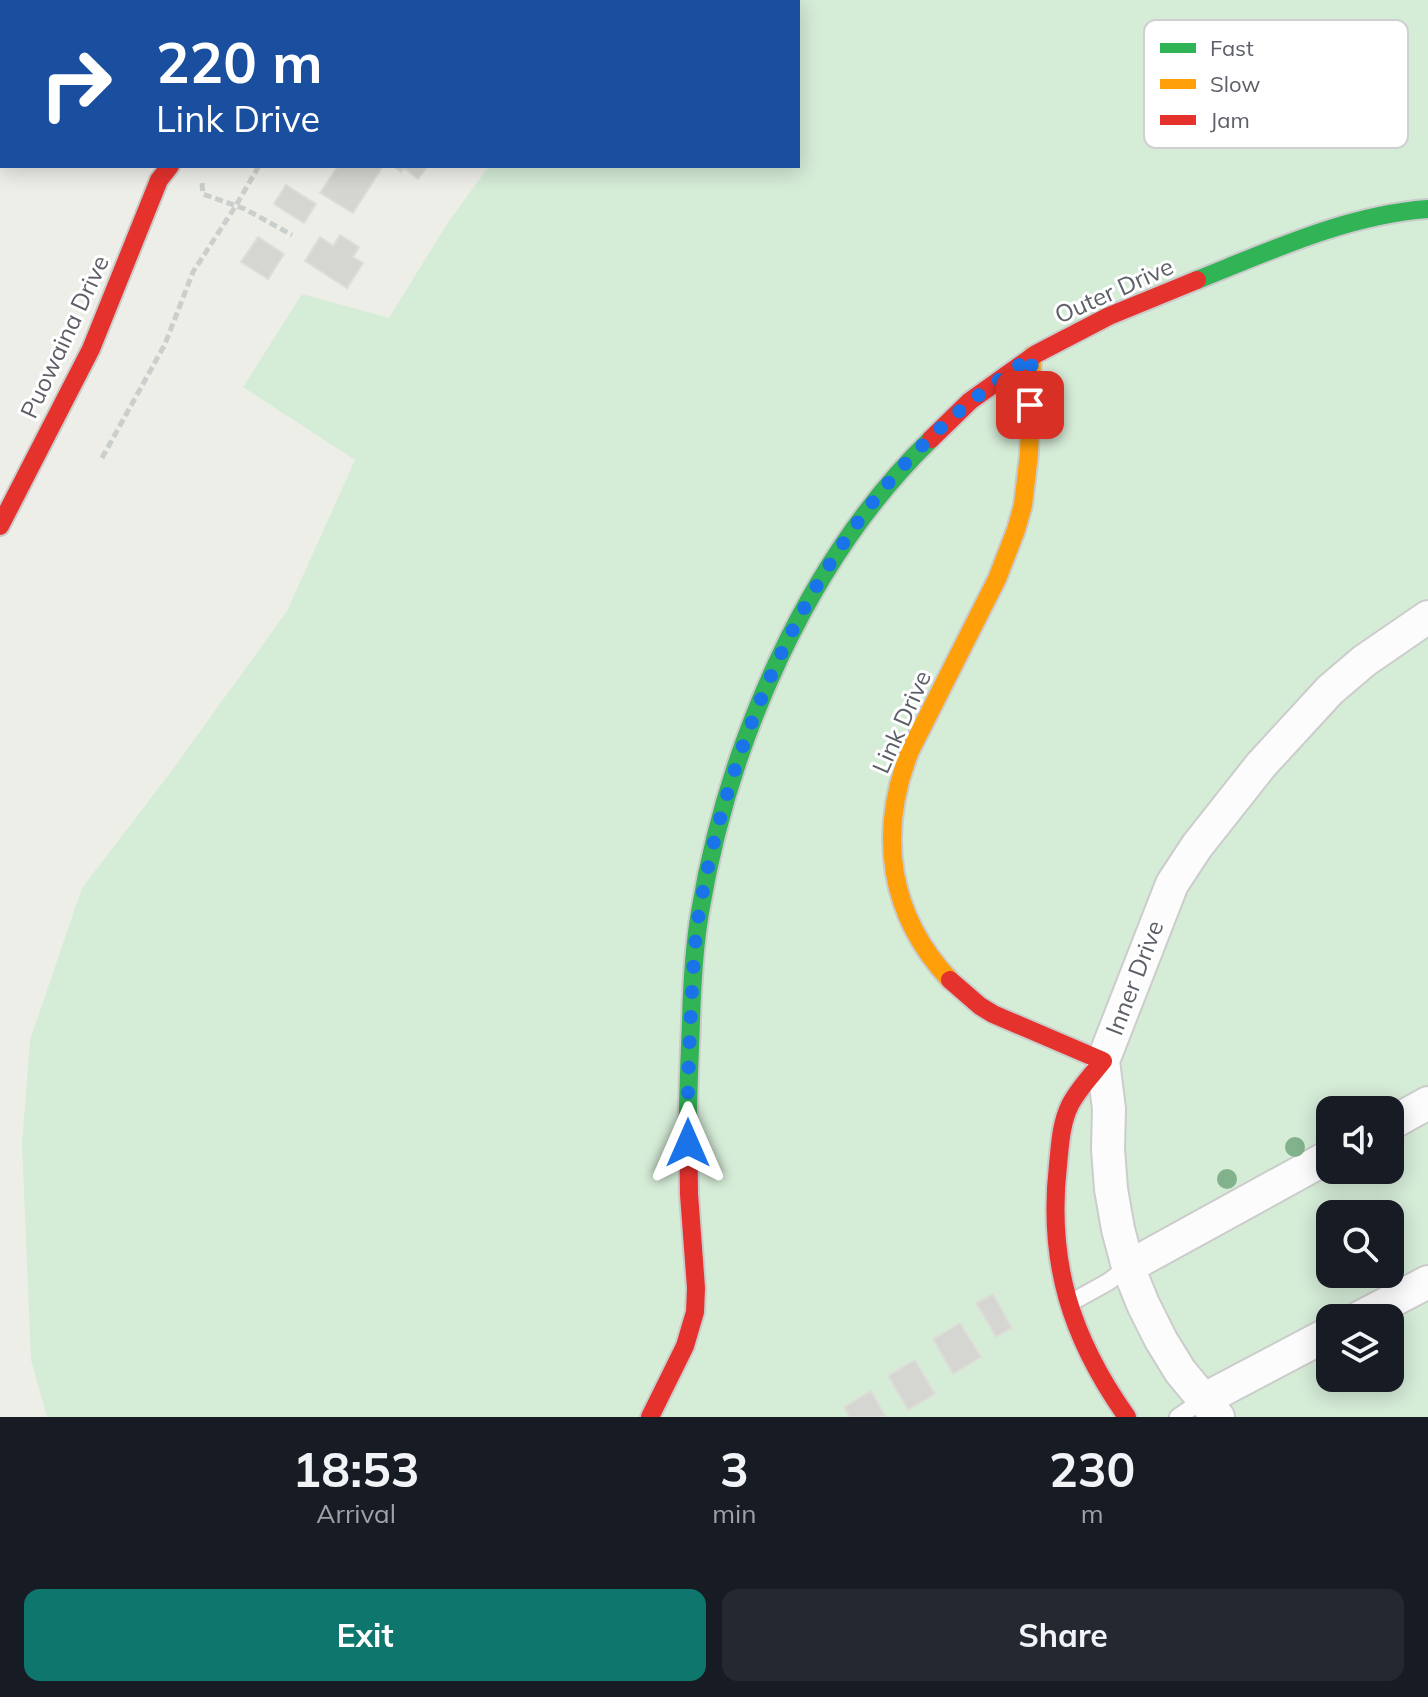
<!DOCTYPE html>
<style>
:root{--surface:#171b24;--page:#242831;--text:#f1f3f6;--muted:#9ea1a6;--accent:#0f766e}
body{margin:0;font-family:Mulish,sans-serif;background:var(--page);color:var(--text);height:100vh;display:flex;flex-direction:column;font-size:30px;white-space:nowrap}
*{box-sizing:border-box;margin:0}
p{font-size:26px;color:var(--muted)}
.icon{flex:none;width:44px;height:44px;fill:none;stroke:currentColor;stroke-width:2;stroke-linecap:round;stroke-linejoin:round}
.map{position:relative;height:1417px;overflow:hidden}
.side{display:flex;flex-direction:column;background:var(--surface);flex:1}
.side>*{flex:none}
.top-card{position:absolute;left:0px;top:0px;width:800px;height:168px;box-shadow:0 4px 20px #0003;background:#1a4fa0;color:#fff;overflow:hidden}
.buttons{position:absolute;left:1316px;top:1096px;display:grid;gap:16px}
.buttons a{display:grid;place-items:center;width:88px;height:88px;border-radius:16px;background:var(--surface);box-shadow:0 4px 20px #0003;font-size:40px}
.pin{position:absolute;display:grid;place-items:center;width:68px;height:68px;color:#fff;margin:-34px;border-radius:16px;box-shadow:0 4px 12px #0006}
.me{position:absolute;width:88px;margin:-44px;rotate:0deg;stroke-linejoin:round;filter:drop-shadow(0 0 6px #0008)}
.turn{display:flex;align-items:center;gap:28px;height:168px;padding:0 24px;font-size:36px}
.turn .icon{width:104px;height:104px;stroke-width:2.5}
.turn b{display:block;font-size:56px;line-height:68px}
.eta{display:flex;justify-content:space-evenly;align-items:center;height:136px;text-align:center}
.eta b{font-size:48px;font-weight:700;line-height:56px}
.primary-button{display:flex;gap:16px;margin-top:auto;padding:16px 24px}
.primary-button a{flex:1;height:92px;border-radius:16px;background:var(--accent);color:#fff;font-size:32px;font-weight:700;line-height:92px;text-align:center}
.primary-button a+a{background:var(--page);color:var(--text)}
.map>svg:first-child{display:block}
.green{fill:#d5ecd7;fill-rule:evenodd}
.building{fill:#d5d5d2;stroke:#deded8;stroke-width:2}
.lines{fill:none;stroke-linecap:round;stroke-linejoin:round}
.lane-casing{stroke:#cbcccb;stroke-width:20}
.street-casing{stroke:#cbcccb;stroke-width:36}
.fast-casing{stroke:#cacbcb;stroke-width:22}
.slow-casing{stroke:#cacbcb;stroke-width:22}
.jam-casing{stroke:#cacbcb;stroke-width:22}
.path{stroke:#cacfcc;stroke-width:5;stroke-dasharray:8 4;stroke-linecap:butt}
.lane{stroke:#fcfcfc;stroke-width:16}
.street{stroke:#fcfcfc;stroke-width:32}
.fast{stroke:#30b455;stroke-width:18}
.slow{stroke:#ff9f0a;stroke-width:18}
.jam{stroke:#e5322d;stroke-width:18}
.tree{fill:#82b28c}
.route{stroke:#1a73e8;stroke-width:14;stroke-dasharray:0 25.2}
.labels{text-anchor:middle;stroke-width:6;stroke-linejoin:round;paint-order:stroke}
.street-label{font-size:24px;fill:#5d6068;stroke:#fff}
.key{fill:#fff;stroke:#cecfd2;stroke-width:2}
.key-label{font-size:22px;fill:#5d6068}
</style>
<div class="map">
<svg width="1428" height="1417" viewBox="0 0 1428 1417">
<rect width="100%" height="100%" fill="#eeeee9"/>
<!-- green -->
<path class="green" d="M0,0H264L262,2H2V85L0,88Z
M621,0H1428V1417H47L31,1360L22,1145L30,1040L82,888L170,773L287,611L355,460L243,387L302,294L389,318L447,224L489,166H798V2H620ZM1330,1110H1390V1170H1330ZM1330,1214H1390V1274H1330ZM1330,1318H1390V1378H1330Z"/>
<!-- building -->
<path class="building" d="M338,166H383L353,213L320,193Z
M393,166H428L418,179L404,168L401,172Z
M286,185L316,204L304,223L274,204Z
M340,235L359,247L353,257L363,263L347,288L305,261L320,237L333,246Z
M258,237L284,254L268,279L241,262Z
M993,1294L1012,1328L996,1337L976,1303Z
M960,1323L981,1357L953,1374L933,1339Z
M915,1360L935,1394L908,1410L888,1376Z
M871,1391L886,1417H849L844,1407Z"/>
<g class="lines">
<!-- lane casing -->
<g class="lane-casing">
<path id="lane" d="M1070,1303L1108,1282L1128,1267
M1178,1417L1203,1400"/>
</g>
<!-- street casing -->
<g class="street-casing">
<path id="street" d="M1390,1124L1428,1103
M1128,1267L1330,1156
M1359,1318L1428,1282
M1203,1400L1330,1333
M1218,1417L1180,1371L1161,1340L1143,1304L1128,1267L1118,1229L1111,1189L1108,1149L1109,1109L1103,1061L1172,884L1197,846L1261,765L1330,690L1364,661L1428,617"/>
</g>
<!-- fast casing -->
<g class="fast-casing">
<path id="fast" d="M1197,280C1272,250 1347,215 1428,209
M688,1118C688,1085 690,1053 691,1021C692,984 694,948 700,912C728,744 807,559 931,439"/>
</g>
<!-- slow casing -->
<g class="slow-casing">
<path id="slow" d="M950,980C889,915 877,834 910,751L997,579L1016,530L1023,505L1029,454L1032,356"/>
</g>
<!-- jam casing -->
<g class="jam-casing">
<path id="jam" d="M318,2L321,0
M931,439L970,401L1036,354L1109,316L1197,280
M0,526L91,349L159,180L170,166
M950,980L980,1006L993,1014L1103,1061C1092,1075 1078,1089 1070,1105C1061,1123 1060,1145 1058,1165C1047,1262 1071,1338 1127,1417
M650,1417L685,1346L695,1312L696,1288L689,1194L688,1118"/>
</g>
<!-- path -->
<path class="path" d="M433,2L436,0
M202,183L203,194L245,209L292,235
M102,458L165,344L193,272L235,207L259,166"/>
<!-- lane -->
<use href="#lane" class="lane"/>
<!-- street -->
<use href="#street" class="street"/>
<!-- fast -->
<use href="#fast" class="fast"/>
<!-- slow -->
<use href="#slow" class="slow"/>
<!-- jam -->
<use href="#jam" class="jam"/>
</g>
<!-- trees -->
<g class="tree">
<circle cx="1295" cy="1147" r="10"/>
<circle cx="1227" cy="1179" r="10"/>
</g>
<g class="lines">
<!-- route -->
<path class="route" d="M688,1143C687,1099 689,1054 691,1010C693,976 694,941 700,907C729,744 808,557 928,440C960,408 995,382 1032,356L1030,405"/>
</g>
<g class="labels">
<!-- street labels -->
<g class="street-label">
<text transform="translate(1114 291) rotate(-24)" y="8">Outer Drive</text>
<text transform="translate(65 337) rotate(-65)" y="8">Puowaina Drive</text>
<text transform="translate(902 722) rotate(-66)" y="8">Link Drive</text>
<text transform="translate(1135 978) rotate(-69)" y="8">Inner Drive</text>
</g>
</g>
<!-- legend -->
<rect x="1144" y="20" width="264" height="128" rx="12" class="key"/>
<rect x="1160" y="43" width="36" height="10" fill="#30b455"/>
<rect x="1160" y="79" width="36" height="10" fill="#ff9f0a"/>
<rect x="1160" y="115" width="36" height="10" fill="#e5322d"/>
<g class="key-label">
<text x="1210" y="56">Fast</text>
<text x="1210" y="92">Slow</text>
<text x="1210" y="128">Jam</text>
</g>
</svg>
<div class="buttons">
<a><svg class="icon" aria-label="sound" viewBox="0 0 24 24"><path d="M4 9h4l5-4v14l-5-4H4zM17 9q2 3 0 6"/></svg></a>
<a><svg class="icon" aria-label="search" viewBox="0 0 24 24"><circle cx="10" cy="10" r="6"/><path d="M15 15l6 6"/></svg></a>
<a><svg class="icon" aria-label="layers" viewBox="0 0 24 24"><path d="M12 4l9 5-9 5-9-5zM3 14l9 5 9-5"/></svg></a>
</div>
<div class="pin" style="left:1030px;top:405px;background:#d93025"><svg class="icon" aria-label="arrive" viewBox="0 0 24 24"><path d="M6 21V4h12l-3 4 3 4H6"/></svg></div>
<svg class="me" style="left:688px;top:1143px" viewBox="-20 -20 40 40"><path d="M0-17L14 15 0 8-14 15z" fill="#1a73e8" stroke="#fff" stroke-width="4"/></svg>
<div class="top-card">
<div class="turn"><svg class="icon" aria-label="right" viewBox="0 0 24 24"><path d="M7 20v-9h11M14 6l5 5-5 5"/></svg><div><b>220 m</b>Link Drive</div></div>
</div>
</div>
<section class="side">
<div class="eta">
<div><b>18:53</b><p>Arrival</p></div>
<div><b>3</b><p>min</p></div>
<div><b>230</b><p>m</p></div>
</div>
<div class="primary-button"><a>Exit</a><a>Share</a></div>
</section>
